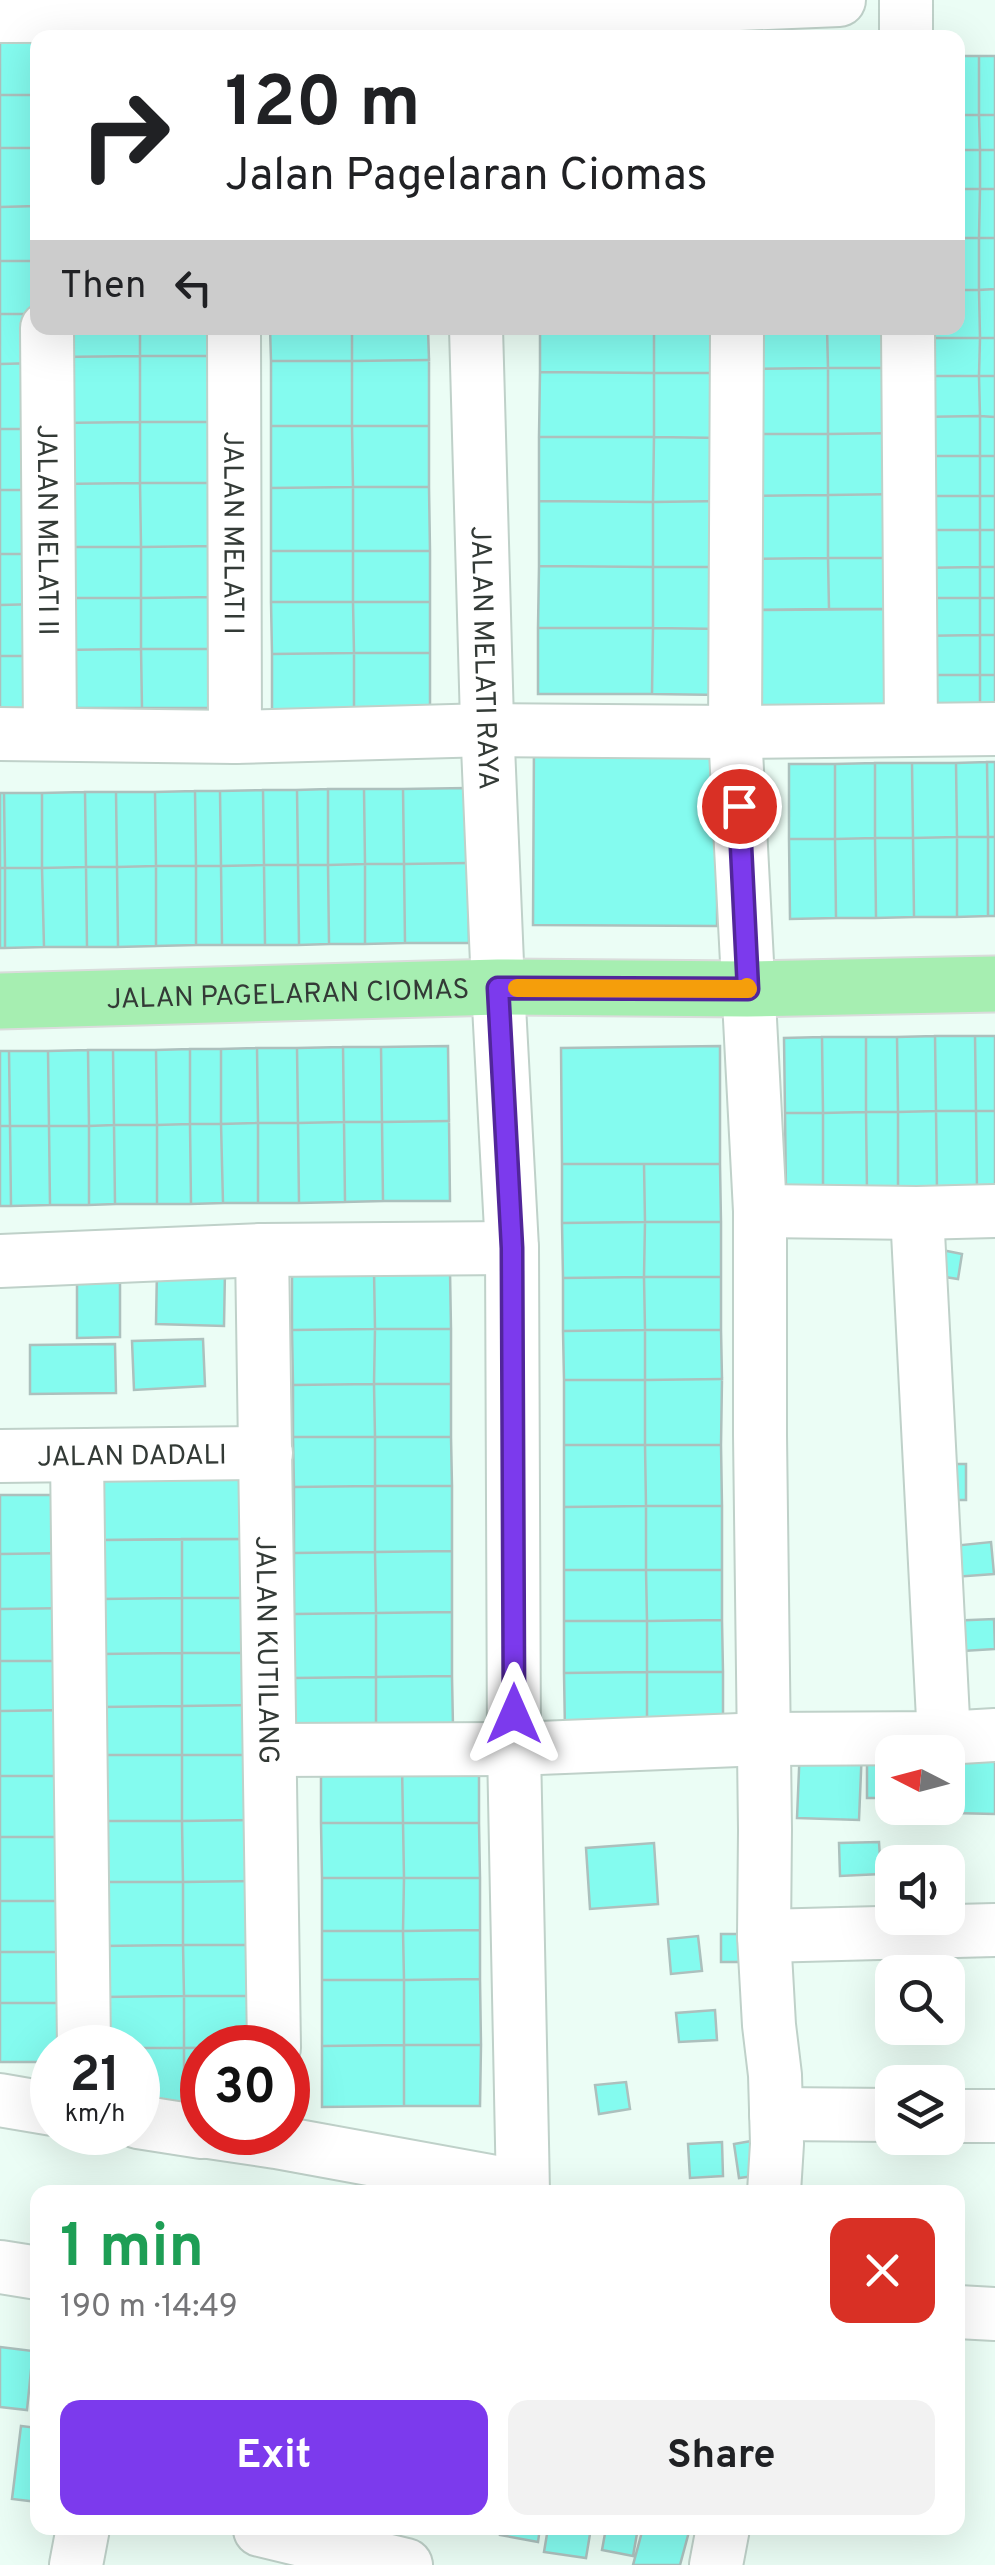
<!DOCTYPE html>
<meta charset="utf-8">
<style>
:root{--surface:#fff;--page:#f2f2f2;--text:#202124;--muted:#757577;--accent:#7c3aed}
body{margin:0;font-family:Overpass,sans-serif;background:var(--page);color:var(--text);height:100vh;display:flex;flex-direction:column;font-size:38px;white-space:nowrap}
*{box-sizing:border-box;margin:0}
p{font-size:32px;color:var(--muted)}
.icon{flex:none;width:55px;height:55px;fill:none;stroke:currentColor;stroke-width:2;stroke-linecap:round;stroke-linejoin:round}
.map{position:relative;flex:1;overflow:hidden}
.side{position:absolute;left:30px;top:2185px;width:935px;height:350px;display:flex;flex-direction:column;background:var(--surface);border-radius:20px;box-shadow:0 10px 40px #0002}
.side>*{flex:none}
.hud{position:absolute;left:30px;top:30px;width:935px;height:305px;border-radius:20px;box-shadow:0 10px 40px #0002;background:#fff;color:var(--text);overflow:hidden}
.needle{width:65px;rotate:276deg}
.fabs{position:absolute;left:875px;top:1735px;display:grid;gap:20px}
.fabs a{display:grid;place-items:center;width:90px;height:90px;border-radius:20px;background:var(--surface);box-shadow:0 10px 40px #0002;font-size:50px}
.speed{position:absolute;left:30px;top:2025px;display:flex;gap:20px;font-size:50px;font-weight:700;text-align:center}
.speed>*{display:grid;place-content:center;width:130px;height:130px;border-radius:50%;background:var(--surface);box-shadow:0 10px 40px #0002;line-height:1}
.speed small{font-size:25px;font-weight:400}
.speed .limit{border:15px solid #d22;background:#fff;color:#111}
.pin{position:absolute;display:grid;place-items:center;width:85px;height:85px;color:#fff;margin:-42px;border:5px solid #fff;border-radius:50%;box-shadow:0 2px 10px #0007}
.me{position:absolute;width:110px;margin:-55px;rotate:0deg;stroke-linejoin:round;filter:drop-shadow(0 0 8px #0008)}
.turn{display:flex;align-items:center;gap:35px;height:210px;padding:0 30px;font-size:45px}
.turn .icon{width:130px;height:130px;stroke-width:2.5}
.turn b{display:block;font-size:70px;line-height:85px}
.then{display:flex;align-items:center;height:95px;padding:0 30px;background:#0003;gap:20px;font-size:38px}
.round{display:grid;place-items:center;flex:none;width:105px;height:105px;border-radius:20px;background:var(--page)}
.headline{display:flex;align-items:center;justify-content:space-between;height:170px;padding:0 30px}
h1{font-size:60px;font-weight:700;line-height:75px;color:#1e9e55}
.button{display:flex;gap:20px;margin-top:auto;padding:20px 30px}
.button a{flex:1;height:115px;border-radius:20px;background:var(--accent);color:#fff;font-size:40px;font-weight:700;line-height:115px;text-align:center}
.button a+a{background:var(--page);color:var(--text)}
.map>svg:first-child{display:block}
.building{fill:#84fbef;stroke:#acc0bd;stroke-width:2.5}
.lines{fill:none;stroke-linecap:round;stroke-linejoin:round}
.minor-casing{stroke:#bfd1c9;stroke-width:56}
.major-casing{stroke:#dadcdb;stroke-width:59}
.minor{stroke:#fff;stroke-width:52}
.major{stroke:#a6eeb1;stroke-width:55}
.route-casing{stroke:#51269a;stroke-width:25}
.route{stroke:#7c3aed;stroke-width:18}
.slow{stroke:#f59e0b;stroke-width:18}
.labels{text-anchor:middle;stroke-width:9;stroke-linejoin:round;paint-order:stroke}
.street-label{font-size:28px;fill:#333a36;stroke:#fff}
</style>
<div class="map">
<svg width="995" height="2565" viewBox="0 0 995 2565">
<rect width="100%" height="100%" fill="#ebfdf5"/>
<!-- building -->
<path class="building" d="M656,30L725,31V38H656Z
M0,41H36L37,95H0Z
M958,56H979V115H958Z
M979,56H995V115H979Z
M0,95H37V148H0Z
M958,115H979L980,150H958Z
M979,115H995V150H980Z
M0,148H37V206L0,207Z
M958,150H980V189H958Z
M980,150H995V189H980Z
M958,189H980L979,238H958Z
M980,189H995V238H979Z
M37,206L38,261H0V207Z
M958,238H979V290H958Z
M979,238H995V289L979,290Z
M0,261H38V314H0Z
M995,289V338H980L979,290Z
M958,290H979L980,338H917V328H958Z
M0,314H38V363L0,364Z
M57,328H140V356L58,357Z
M140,328H216V356H140Z
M270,328H352V361H271Z
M352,328H428L429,360L352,361Z
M540,328H654V373L540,372Z
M654,328H724V373H654Z
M746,328H827L828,368L746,369Z
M827,328H904V368H828Z
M917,338H980L979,376H917Z
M980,338H995V376H979Z
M140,356V422L58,423V357Z
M140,356H216V422H140Z
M429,360V426H352V361Z
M271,361H352V426H271Z
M38,363V429H0V364Z
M828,368V434H746V369Z
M828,368H904L905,433L828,434Z
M540,372L654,373V437H539Z
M654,373H724L723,438L654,437Z
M917,376H979L980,416L917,417Z
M979,376H995V417L980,416Z
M980,416V456H917V417Z
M980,416L995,417V456H980Z
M140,422H216L217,483H140Z
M140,422V483L59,484L58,423Z
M271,426H352L353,487L271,488Z
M352,426H429V487H353Z
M0,429H38V490H0Z
M905,433L904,494L828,495V434Z
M746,434H828V495L746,496Z
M539,437H654L653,502L539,501Z
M654,437L723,438V501L653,502Z
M917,456H980V496H917Z
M980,456H995V496H980Z
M140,483H217V546L141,547Z
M140,483L141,547H59V484Z
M353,487H429L430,551H353Z
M353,487V551H271V488Z
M0,490H38L39,554H0Z
M904,494L905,558H828V495Z
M828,495V558L747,559L746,496Z
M917,496H980V530H916Z
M980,496H995V530H980Z
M539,501L653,502V567L539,566Z
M723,501L722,567H653V502Z
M916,530H980V567L917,568Z
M980,530H995V567H980Z
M217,546V597L141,598V547Z
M59,547H141V598H59Z
M271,551H353V602H271Z
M353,551H430V602H353Z
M0,554H39V604L0,605Z
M828,558H905V609H829Z
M828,558L829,609L747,610V559Z
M539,566L653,567V628H538Z
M653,567H722V629L653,628Z
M980,567V598H917V568Z
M980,567H995V598H980Z
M217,597L218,649H141V598Z
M59,598H141V649L59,650Z
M917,598H980V635L917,636Z
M980,598H995V635H980Z
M271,602H353L354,653L272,654Z
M353,602H430V653H354Z
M39,604V656H0V605Z
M905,609L906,715L747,716V610Z
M538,628H653L652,694H538Z
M653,628L722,629V695L652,694Z
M980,635V675H917V636Z
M980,635H995V675H980Z
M141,649H218V708H142Z
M141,649L142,708H60L59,650Z
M354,653H430V711L354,712Z
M354,653V712L272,713V654Z
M0,656H39V714L0,715Z
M917,675H980V713H917Z
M980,675H995V713H980Z
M534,740L718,741L717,926L533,925Z
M987,762H995V837H988Z
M987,762L988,837H957L956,763Z
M875,763V838L835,839V764Z
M875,763H912L913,838H875Z
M912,763H956L957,837L913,838Z
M789,764H835V839H789Z
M467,788L468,863L404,864L403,789Z
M328,789H364L365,864L328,865Z
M328,789V865H298L297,790Z
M364,789H403L404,864H365Z
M263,790H297L298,865H264Z
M263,790L264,865L221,866L220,791Z
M195,791L196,866H156L155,792Z
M195,791H220L221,866H196Z
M85,792L86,867L42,868V793Z
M85,792H116L117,867H86Z
M116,792H155L156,866L117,867Z
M0,793H4L5,868H0Z
M4,793H42V868H5Z
M957,837H988V916L957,917Z
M957,837V917H914L913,838Z
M988,837H995V916H988Z
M875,838H913L914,917L876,918Z
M875,838L876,918H836L835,839Z
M789,839H835L836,918L790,919Z
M468,863L469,943H405L404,864Z
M365,864H404L405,943L365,944Z
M365,864V944H329L328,865Z
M264,865H298L299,945H265Z
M264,865L265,945H222L221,866Z
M298,865H328L329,944L299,945Z
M156,866H196V945L156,946Z
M156,866V946L118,947L117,867Z
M196,866H221L222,945H196Z
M86,867H117L118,947H87Z
M86,867L87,947H44L42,868Z
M0,868H5V948H0Z
M5,868H42L44,947L5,948Z
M935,1036L936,1111L898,1112L897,1037Z
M935,1036H975L976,1111H936Z
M975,1036H995V1111H976Z
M822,1037L823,1113H785L784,1038Z
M822,1037H866V1112L823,1113Z
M866,1037H897L898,1112H866Z
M448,1046L449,1121L382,1122L381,1047Z
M720,1046V1164H562L561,1048Z
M343,1047H381L382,1122H344Z
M343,1047L344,1122L298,1123L297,1048Z
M257,1048H297L298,1123H258Z
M257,1048L258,1123L221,1124V1049Z
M190,1049V1124L157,1125L156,1050Z
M190,1049H221V1124H190Z
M88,1050L89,1126H49L48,1051Z
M88,1050H113L114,1125L89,1126Z
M113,1050H156L157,1125H114Z
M0,1051H9L10,1126H0Z
M9,1051H48L49,1126H10Z
M936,1111L937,1191H898V1112Z
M936,1111H976L977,1190L937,1191Z
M976,1111H995V1190H977Z
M866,1112H898V1191L867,1192Z
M866,1112L867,1192H823V1113Z
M785,1113H823V1192L786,1193Z
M449,1121L450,1201H383L382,1122Z
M344,1122H382L383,1201L345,1202Z
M344,1122L345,1202L299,1203L298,1123Z
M258,1123H298L299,1203H258Z
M258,1123V1203H223L221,1124Z
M190,1124L191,1204H157V1125Z
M190,1124H221L223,1203L191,1204Z
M114,1125H157V1204H115Z
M114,1125L115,1204L89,1205V1126Z
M0,1126H10L11,1206H0Z
M10,1126H49L50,1205L11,1206Z
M49,1126H89V1205H50Z
M562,1164H644L645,1222L562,1223Z
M644,1164H720L721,1222H645Z
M645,1222H721V1277H644Z
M645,1222L644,1277L563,1278L562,1223Z
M942,1250L962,1254L958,1279L938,1276Z
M120,1261V1337L77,1338V1262Z
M157,1269L225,1270L224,1326L156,1324Z
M292,1271H374L375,1329L292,1330Z
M374,1271H450L451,1329H375Z
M644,1277H721V1330H645Z
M644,1277L645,1330L563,1331V1278Z
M375,1329H451V1384H374Z
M375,1329L374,1384L293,1385L292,1330Z
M645,1330H721L722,1379L645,1380Z
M645,1330V1380H564L563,1331Z
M203,1339L205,1386L134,1390L132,1341Z
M115,1344L116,1393L30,1394V1345Z
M722,1379L721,1445H645V1380Z
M564,1380H645V1445H564Z
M374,1384H451V1437H375Z
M374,1384L375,1437H293V1385Z
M293,1437H375V1486L294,1487Z
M375,1437H451L452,1486H375Z
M564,1445H645L646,1506L564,1507Z
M645,1445H721L722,1506H646Z
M936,1464H966V1500H937Z
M257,1467L258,1539L99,1540V1468Z
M375,1486V1552L294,1553V1487Z
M375,1486H452V1551L375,1552Z
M0,1495H73V1553L0,1554Z
M646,1506V1570H564V1507Z
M646,1506H722V1570H646Z
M182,1539H258V1598H182Z
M182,1539V1598L100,1599L99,1540Z
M991,1542L994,1574L954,1577L952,1546Z
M452,1551V1612L376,1613L375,1552Z
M375,1552L376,1613L294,1614V1553Z
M73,1553L74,1608L0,1609V1554Z
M564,1570H646L647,1621H564Z
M646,1570H722V1620L647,1621Z
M182,1598H258V1653H182Z
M182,1598V1653L100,1654V1599Z
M74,1608V1661H0V1609Z
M452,1612V1676L376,1677V1613Z
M376,1613V1677L294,1678V1614Z
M994,1619L995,1649L947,1652V1621Z
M722,1620L723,1672H647V1621Z
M564,1621H647V1672L564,1673Z
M182,1653H258V1705L182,1706Z
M182,1653V1706L100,1707V1654Z
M0,1661H74V1710L0,1711Z
M647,1672V1730L565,1731L564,1673Z
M647,1672H723V1730H647Z
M452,1676L453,1727H376V1677Z
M376,1677V1727L294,1728V1678Z
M258,1705L259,1755H182V1706Z
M182,1706V1755H101L100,1707Z
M74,1710L75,1776H0V1711Z
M800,1746L862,1748L859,1820L797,1818Z
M101,1755H182V1821H101Z
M182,1755H259V1820L182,1821Z
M955,1756L995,1758V1814L953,1813Z
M867,1762H892V1798H867Z
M402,1764H479V1823H403Z
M402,1764L403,1823H321V1765Z
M0,1776H75V1837H0Z
M259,1820V1881L183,1882L182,1821Z
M101,1821H182L183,1882H101Z
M321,1823H403L404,1878H322Z
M403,1823H479L480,1878H404Z
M0,1837H75V1901H0Z
M879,1842L881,1874L840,1876L839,1843Z
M654,1843L658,1904L590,1909L586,1848Z
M322,1878H404L403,1931H322Z
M404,1878H480V1930L403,1931Z
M259,1881L260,1945H183V1882Z
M101,1882H183V1945L101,1946Z
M0,1901H75V1952H0Z
M480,1930V1979L404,1980L403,1931Z
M322,1931H403L404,1980H322Z
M721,1934H758V1962H721Z
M698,1936L702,1971L671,1974L668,1939Z
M183,1945L184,1996L101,1997V1946Z
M183,1945H260V1996H184Z
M0,1952H75V2003H0Z
M480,1979L481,2045H404V1980Z
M322,1980H404V2045L322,2046Z
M184,1996V2048H102L101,1997Z
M184,1996H260V2047L184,2048Z
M0,2003H75L76,2048H52V2062H0Z
M715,2010L717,2040L679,2042L676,2013Z
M404,2045H481L480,2106H404Z
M404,2045V2106L322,2107V2046Z
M138,2048H184V2106L138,2107Z
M184,2048H202V2106H184Z
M626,2082L630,2109L599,2114L595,2085Z
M757,2140L762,2175L739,2178L734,2144Z
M722,2142L723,2176L690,2178L688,2144Z
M0,2347L33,2351L27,2410L0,2407Z
M21,2426L38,2428V2502L12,2499Z
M501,2528H540L538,2542L500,2535Z
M548,2528H591L586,2558L544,2552Z
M606,2528H638L633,2556L602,2550Z
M643,2528H690L680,2565H633Z"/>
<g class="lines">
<!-- minor casing -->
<g class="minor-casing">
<g id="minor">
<path d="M906,0V38"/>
<path d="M0,16L468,15L839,0"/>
<path id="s1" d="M47,328L50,733"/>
<path id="s2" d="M234,328L235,737"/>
<path id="s3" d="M476,328L487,722L498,987L512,1248L514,1749L523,2192"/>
<path d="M737,328L735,732L760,1211V1435L765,1830L764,1936L769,2025L775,2075L777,2144L774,2192"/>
<path d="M908,328L911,729"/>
<path d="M0,734L235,737L488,730L735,732L995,729"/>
<path d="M760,1211L917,1213L995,1211"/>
<path d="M917,1213L944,1738"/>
<path id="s4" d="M262,1250L274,2048"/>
<path d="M0,1261L262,1250L512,1248"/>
<path id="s5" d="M0,1456L266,1453"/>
<path d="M77,1456L84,2048"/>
<path d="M270,1750L514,1749L765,1739L944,1738L995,1735"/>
<path d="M764,1936L995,1930"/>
<path d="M0,2100L52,2109"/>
<path d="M776,2114L892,2115"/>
<path d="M948,2116H995"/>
<path d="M138,2122L202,2132"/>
<path d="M209,2132L276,2142L522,2187"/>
<path d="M0,2267L38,2273"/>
<path d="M958,2312L995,2314"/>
<path d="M260,2530L406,2565"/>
<path d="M76,2565L83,2528"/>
<path d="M716,2565L723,2528"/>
</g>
</g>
<!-- major casing -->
<g class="major-casing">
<g id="major">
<path id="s6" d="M0,1001L498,987L747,989L995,984"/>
</g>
</g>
<!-- minor -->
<use href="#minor" class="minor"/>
<!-- major -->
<use href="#major" class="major"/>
</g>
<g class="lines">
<!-- route casing -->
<g class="route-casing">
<path id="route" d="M514,1714L512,1248L498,988L748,989L739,806"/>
</g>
<!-- route -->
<use href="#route" class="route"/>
<!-- slow -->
<path class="slow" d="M517,988L748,989L747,987"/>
</g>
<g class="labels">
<!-- street labels -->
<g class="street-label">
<text dy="10" stroke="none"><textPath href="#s1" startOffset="202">JALAN MELATI II</textPath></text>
<text dy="10" stroke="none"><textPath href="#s2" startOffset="205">JALAN MELATI I</textPath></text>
<text dy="10" stroke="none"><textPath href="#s3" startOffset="330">JALAN MELATI RAYA</textPath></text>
<text dy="10" stroke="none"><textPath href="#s6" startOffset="288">JALAN PAGELARAN CIOMAS</textPath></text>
<text dy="10" stroke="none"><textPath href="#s5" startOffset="132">JALAN DADALI</textPath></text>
<text dy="10" stroke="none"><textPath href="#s4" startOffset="400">JALAN KUTILANG</textPath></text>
</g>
</g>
</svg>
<div class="fabs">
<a><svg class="needle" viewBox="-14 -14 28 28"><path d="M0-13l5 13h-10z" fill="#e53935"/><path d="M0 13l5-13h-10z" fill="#757577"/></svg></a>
<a><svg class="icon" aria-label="sound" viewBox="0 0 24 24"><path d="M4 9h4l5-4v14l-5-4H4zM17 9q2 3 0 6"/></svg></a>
<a><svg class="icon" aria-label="search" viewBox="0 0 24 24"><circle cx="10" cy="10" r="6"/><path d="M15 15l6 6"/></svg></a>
<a><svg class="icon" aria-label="layers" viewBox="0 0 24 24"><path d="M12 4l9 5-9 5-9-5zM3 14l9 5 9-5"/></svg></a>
</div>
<div class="speed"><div>21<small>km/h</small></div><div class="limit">30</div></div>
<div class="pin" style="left:739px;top:806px;background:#d93025"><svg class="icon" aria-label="arrive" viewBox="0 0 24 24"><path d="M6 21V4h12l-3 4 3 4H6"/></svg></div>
<svg class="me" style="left:514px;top:1714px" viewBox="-20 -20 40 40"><path d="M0-17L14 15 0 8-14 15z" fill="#7c3aed" stroke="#fff" stroke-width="4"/></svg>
<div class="hud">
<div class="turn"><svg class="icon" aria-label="right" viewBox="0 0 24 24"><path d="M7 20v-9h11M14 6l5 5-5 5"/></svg><div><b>120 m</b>Jalan Pagelaran Ciomas</div></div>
<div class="then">Then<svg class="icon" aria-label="left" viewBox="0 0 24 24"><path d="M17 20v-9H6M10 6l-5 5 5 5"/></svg></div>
</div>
<section class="side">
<div class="headline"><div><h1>1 min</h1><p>190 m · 14:49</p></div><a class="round" style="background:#d93025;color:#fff"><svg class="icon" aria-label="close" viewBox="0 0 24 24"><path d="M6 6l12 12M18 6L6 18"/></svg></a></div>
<div class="button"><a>Exit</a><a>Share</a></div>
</section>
</div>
